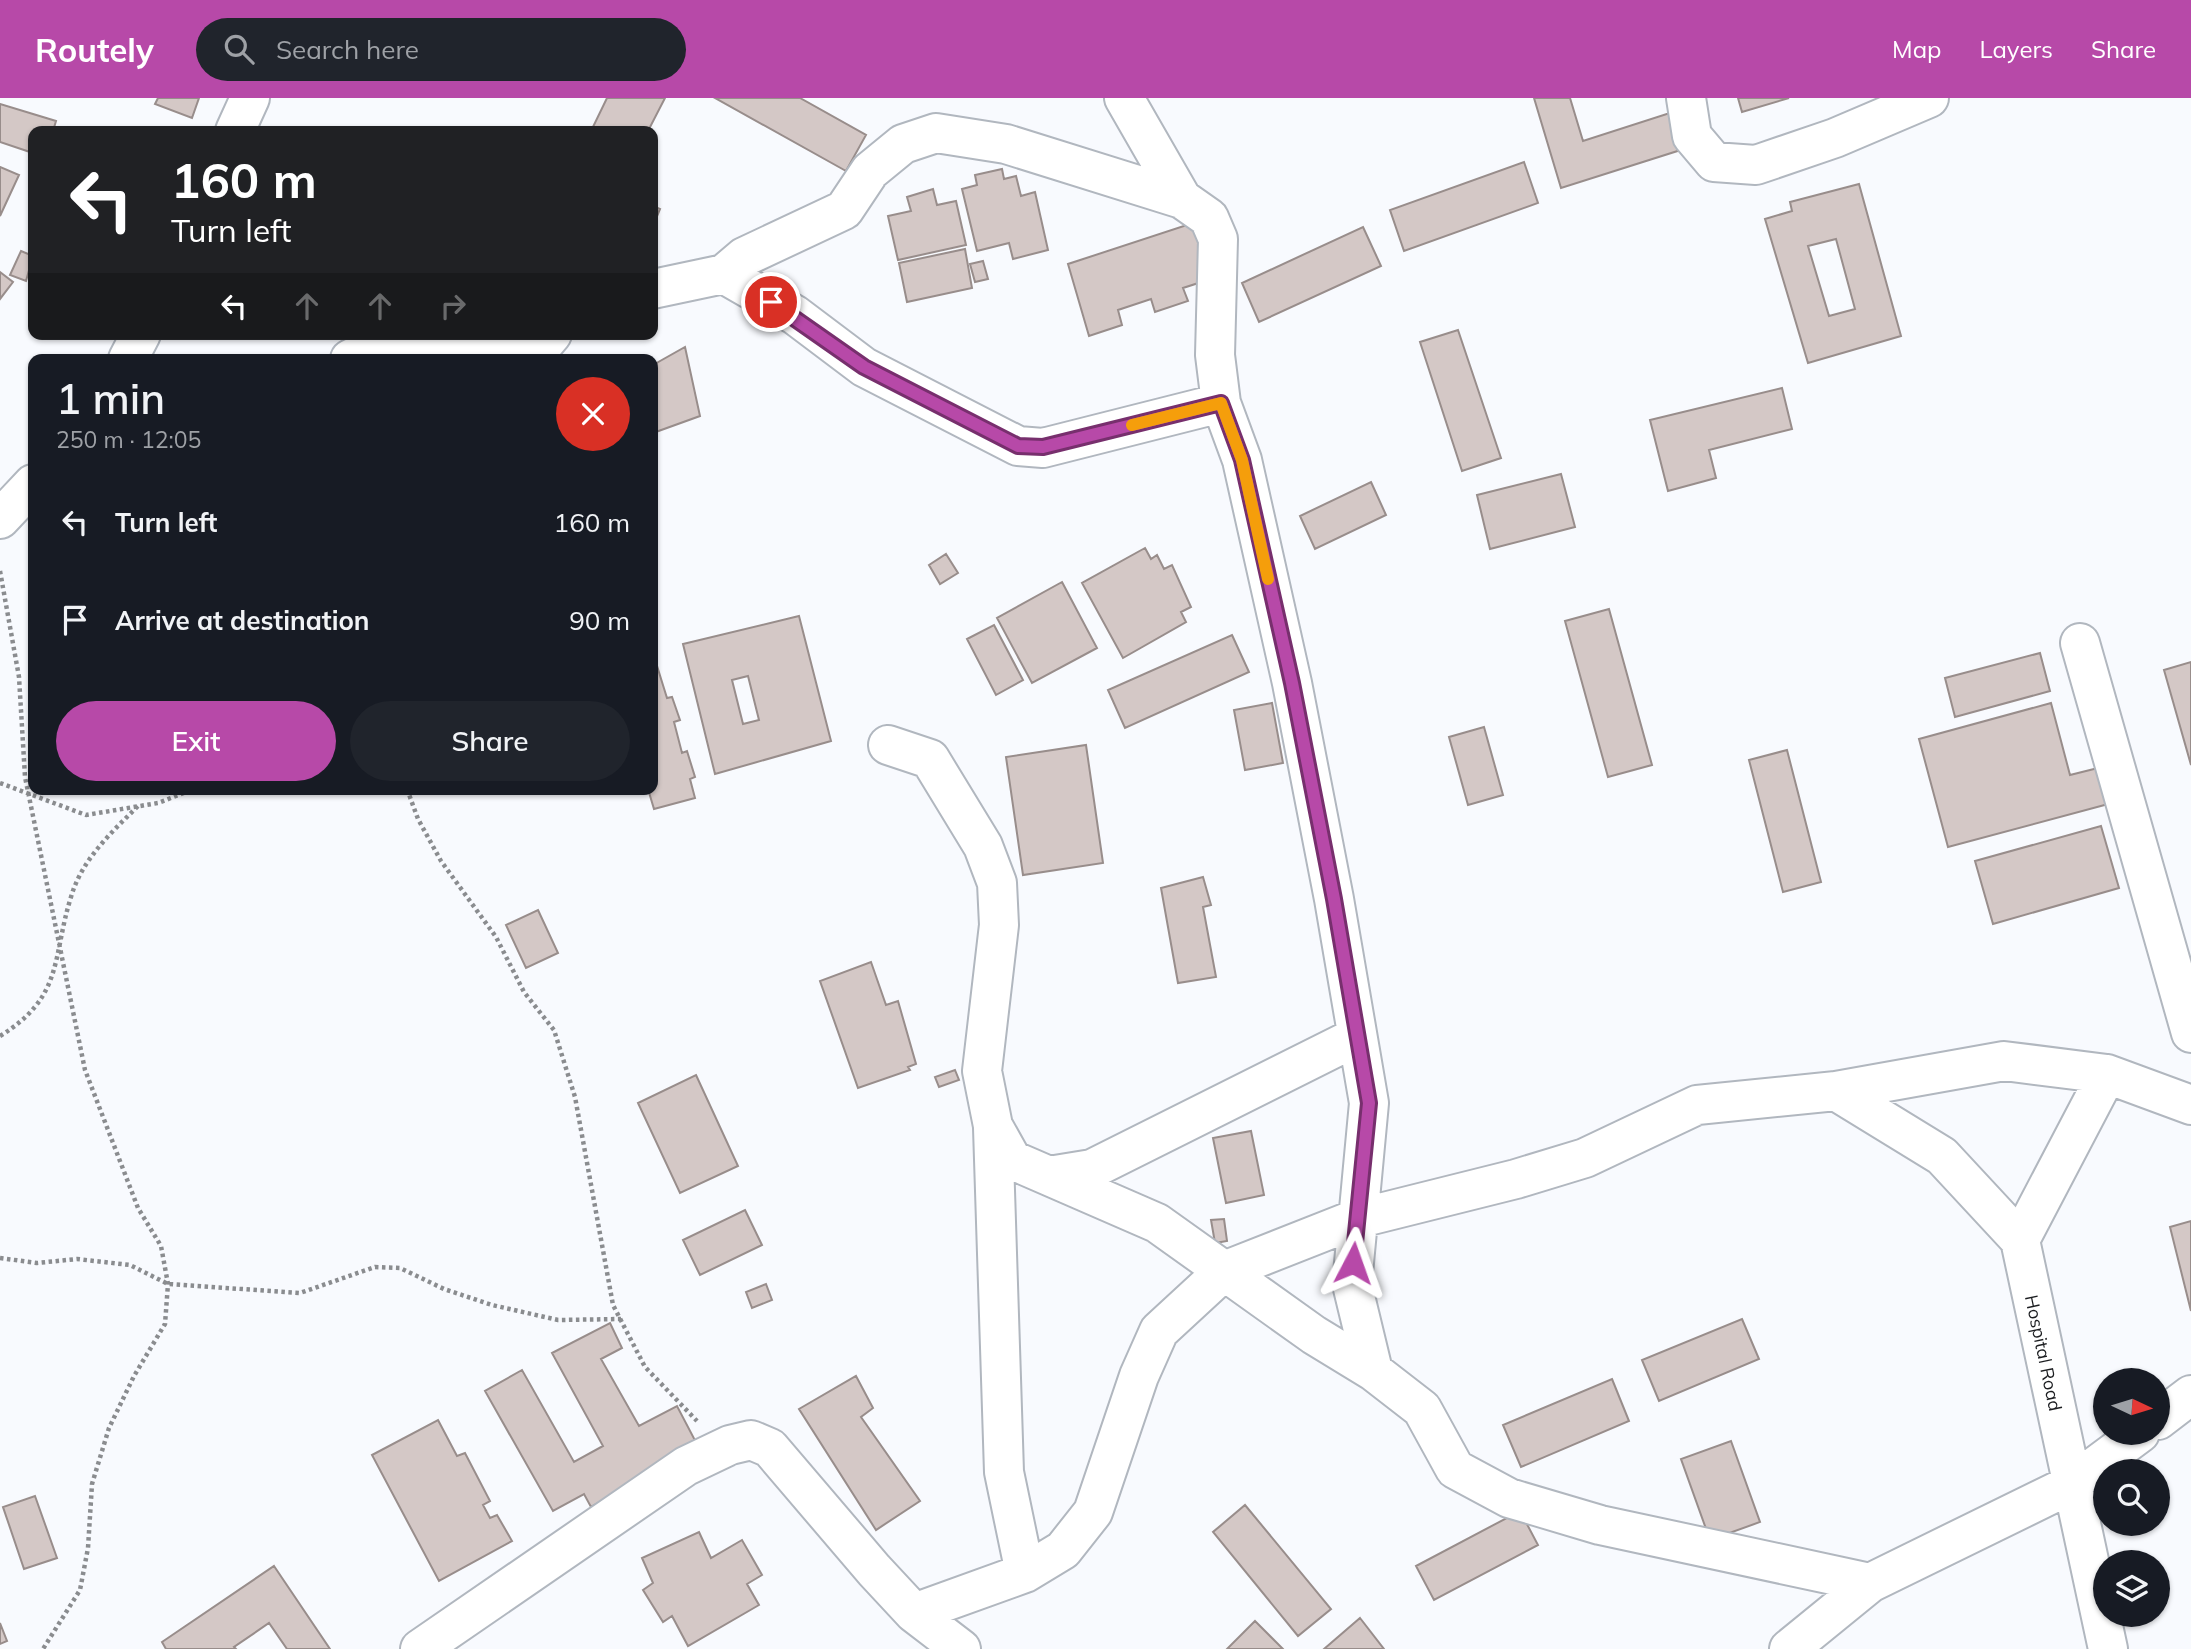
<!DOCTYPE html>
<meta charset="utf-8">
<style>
:root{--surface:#171b24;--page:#20242c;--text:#f1f3f6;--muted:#9ea1a6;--accent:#b749a8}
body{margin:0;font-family:Mulish,sans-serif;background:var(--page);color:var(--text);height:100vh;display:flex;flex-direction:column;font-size:26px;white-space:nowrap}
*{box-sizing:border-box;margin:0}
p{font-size:23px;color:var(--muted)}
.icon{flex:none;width:38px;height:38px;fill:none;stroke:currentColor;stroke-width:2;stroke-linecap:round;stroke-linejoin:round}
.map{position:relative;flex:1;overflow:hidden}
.sheet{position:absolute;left:28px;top:256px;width:630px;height:441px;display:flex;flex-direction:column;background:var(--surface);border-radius:14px;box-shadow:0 2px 5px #0004}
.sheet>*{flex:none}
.hud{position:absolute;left:28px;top:28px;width:630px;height:214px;border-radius:14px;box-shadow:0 2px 5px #0004;background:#202124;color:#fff;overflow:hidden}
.needle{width:46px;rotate:94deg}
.controls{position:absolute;left:2093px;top:1270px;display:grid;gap:14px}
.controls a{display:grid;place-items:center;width:77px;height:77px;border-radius:50%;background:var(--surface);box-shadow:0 2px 5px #0004;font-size:35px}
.pin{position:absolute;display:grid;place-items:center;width:60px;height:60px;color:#fff;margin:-30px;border:4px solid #fff;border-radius:50%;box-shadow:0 2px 7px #0007}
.me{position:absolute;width:77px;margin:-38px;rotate:4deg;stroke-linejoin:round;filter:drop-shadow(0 0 5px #0008)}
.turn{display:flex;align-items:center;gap:24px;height:147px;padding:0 28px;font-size:32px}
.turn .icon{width:91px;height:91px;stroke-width:2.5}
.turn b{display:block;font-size:49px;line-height:60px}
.lanes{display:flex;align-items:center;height:66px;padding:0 28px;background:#0003;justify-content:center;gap:35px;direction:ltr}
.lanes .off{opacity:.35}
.round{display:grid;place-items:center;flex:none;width:74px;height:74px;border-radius:37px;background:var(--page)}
.headline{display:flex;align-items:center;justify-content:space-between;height:119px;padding:0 28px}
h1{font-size:42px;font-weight:600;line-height:52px}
.cta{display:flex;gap:14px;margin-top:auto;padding:14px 28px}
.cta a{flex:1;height:80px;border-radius:42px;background:var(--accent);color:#fff;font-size:28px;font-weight:600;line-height:80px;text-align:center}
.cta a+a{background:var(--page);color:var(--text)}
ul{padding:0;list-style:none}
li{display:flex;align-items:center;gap:21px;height:98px;padding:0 28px}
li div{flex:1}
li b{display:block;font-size:26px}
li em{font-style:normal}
header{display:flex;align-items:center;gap:42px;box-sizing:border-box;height:98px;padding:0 35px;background:var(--accent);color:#fff}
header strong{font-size:33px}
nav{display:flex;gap:38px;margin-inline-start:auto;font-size:24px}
.search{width:490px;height:63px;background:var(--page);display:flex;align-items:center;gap:18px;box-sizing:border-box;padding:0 24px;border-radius:38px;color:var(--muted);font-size:26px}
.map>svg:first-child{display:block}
.building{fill:#d4c8c6;stroke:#988d8b;stroke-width:2;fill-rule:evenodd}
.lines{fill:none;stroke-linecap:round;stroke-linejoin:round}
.minor-casing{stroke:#b1b7bf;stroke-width:42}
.path{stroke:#8a8c8f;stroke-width:4.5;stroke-dasharray:3.5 3.5;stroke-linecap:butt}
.minor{stroke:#fff;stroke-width:38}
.route-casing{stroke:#772f6d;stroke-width:18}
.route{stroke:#b749a8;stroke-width:12}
.slow{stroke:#f59e0b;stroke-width:12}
.labels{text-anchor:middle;stroke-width:7;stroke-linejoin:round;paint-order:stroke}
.street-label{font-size:18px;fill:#1b1d20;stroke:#fff}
</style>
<header>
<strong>Routely</strong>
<div class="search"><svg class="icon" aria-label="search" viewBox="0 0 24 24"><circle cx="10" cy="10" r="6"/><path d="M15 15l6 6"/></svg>Search here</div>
<nav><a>Map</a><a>Layers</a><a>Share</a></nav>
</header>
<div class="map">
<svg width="2191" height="1551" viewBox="0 0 2191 1551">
<rect width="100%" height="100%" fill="#f8fafe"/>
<!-- building -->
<path class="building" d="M158,0H199L192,20L155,6Z
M607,0H665L648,33H591Z
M715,0H800L866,37L846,73Z
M1534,0H1570L1583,43L1676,13L1687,50L1561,90Z
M1738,0H1789L1742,14Z
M0,6L56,23L53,33H33V55L0,44Z
M1524,64L1538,105L1404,153L1390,112Z
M0,69L19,77L0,118Z
M1002,71L1004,81L1016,78L1021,98L1035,94L1048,152L1013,161L1009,145L977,153L962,91L977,87L975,77Z
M1859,86L1901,238L1808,265L1765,121L1792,113L1790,104ZM1836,141L1855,211L1829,218L1808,148Z
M933,91L937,107L956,103L966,147L898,162L888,118L911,113L907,99Z
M653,108L660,111L653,128Z
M1196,124L1214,180L1183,190L1188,203L1155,214L1151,201L1118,212L1122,227L1089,238L1068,166Z
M1363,129L1381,168L1259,224L1242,185Z
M965,151L972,190L907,204L899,165Z
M21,153L33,158L26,183L10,177Z
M983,163L988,181L975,184L970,166Z
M0,174L13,184L0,201Z
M1458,232L1501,360L1462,373L1420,244Z
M685,249L700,318L653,335V267Z
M1782,290L1792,331L1709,352L1716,380L1668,393L1650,322Z
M1561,376L1575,429L1490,451L1477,397Z
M1371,384L1386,417L1315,451L1300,418Z
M1145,450L1151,461L1157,457L1164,471L1172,467L1191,509L1181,514L1186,524L1123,560L1082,485Z
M946,456L958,475L940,486L929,467Z
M1062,484L1097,550L1032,585L997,520Z
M1609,511L1652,667L1608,679L1565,523Z
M799,518L831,643L715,676L683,546ZM748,578L759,622L743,626L732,582Z
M994,527L1023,582L996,597L967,541Z
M1232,537L1249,574L1125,630L1108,592Z
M653,555L667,600L672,599L680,622L674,624L682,655L687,653L695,679L690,681L695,700L654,711L648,691H653Z
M2040,555L2050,593L1955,619L1945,580Z
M2191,564V667L2164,572Z
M1272,605L1283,665L1245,672L1234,612Z
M2051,605L2070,677L2102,669L2112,705L1948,749L1919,641Z
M1484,629L1503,697L1468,707L1449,639Z
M1086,647L1103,765L1023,777L1006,659Z
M1787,652L1821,784L1783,794L1749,662Z
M2101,728L2119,790L1993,826L1975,763Z
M1203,779L1211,807L1203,809L1216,879L1178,885L1161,790Z
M538,812L558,855L526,870L506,827Z
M871,864L886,907L898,903L916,966L908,969L910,972L858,990L820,883Z
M955,972L959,982L939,989L935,979Z
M696,977L738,1068L680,1095L638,1005Z
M1251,1033L1264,1097L1226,1105L1213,1040Z
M745,1112L762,1147L700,1177L683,1142Z
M1224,1121L1227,1143L1215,1145L1211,1122Z
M2191,1123V1213L2170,1129Z
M766,1186L772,1202L752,1210L746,1194Z
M1742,1221L1759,1261L1659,1303L1642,1262Z
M610,1225L622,1250L601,1261L639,1328L677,1308L699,1350L591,1409L584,1396L553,1413L485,1293L522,1272L574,1364L603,1348L552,1255Z
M856,1278L873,1310L861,1319L920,1403L876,1432L799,1311Z
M1612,1281L1629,1323L1521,1369L1503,1327Z
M438,1322L457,1358L465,1355L490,1403L483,1407L490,1420L497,1417L512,1443L439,1483L372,1357Z
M1731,1343L1760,1424L1710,1442L1681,1361Z
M35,1398L57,1460L24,1471L3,1409Z
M1245,1407L1331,1511L1298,1538L1213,1434Z
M1520,1413L1538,1447L1434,1502L1416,1468Z
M699,1434L711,1460L742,1442L762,1477L747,1486L759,1507L688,1548L672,1518L663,1524L643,1492L653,1485L642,1460Z
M274,1468L330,1551H287L269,1525L234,1549L236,1551H166L162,1544Z
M1360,1520L1384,1551H1324Z
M1255,1523L1283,1551H1227Z
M0,1525L7,1543L0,1546Z"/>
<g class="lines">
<!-- minor casing -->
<g class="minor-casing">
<path id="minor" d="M1124,0L1182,101
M1686,0L1692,38L1714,64L1756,67L1835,40L1929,0
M235,33L250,0
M724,176L795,217L864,269L1018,348L1043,350L1221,305
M653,191L724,176L744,159L844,112L870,73L903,46L936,35L1006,46L1182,101L1209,120L1218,141L1215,257L1221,305L1242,362L1292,585L1334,801L1369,1005L1352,1186L1373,1273
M128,261L141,236
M350,261L391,241L522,261
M531,261L552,236
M0,421L33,386
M2080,545L2191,935
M888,647L930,661L983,748L997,785L999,827L982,973L993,1028L1012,1062L1049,1078L1092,1071L1356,939
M2107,976L2020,1142L2108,1551
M1836,993L1942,1058L2020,1142
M993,1030L1004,1374L1025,1475
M1049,1078L1157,1125L1314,1237L1373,1273L1422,1311L1455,1371L1509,1400L1600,1427L1870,1485
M2158,1322L2191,1297
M914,1515L961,1551
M420,1551L686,1368L730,1347L751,1342L770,1350L874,1472L914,1515L1025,1475L1063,1452L1093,1414L1139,1278L1159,1233L1224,1173L1356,1121L1516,1081L1585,1060L1697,1007L1836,993L2004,963L2107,976L2191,1007
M1789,1551L1870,1485L2070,1387L2140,1335"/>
</g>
<!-- path -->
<path class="path" d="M0,473L19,579L25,679L85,972L138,1110L161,1148L168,1186L165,1226L134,1278L109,1330L92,1386L88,1450L80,1492L43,1551
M0,685L86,717L158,705L194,691
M407,691L418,721L441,763L496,839L524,894L554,932L575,999L613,1207L645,1269L697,1323
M0,938C64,899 52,859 71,799C82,761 111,735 138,708
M0,1160L37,1165L77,1161L130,1167L168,1186L300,1195L375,1169L400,1170L444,1191L492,1207L558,1222L621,1221"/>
<!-- minor -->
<use href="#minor" class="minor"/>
</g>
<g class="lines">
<!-- route casing -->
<g class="route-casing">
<path id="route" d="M771,204L864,269L1018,348L1043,349L1221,305L1242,362L1292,585L1334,801L1369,1005L1353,1165"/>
</g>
<!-- route -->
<use href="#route" class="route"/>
<!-- slow -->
<path class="slow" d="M1132,327L1221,305L1242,362L1268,481"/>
</g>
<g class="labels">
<!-- street labels -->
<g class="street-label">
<text transform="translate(2043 1255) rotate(78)" y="6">Hospital Road</text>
</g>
</g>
</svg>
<div class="controls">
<a><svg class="needle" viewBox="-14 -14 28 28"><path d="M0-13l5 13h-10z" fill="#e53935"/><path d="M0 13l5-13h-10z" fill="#9ea1a6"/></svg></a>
<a><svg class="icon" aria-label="search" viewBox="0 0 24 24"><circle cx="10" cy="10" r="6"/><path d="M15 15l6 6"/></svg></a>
<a><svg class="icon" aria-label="layers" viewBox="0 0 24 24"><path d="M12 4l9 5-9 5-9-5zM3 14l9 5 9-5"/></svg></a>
</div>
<div class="pin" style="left:771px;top:204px;background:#d93025"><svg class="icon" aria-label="arrive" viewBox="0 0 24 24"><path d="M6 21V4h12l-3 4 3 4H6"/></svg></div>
<svg class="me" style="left:1353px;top:1165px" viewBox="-20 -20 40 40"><path d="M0-17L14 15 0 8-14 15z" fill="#b749a8" stroke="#fff" stroke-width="4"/></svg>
<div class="hud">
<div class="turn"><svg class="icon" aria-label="left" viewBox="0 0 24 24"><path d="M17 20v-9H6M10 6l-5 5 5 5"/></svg><div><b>160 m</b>Turn left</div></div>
<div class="lanes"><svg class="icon" aria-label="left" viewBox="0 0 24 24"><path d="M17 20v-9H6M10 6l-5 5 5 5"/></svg><svg class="icon off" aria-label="ahead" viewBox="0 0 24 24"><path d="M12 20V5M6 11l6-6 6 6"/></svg><svg class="icon off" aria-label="ahead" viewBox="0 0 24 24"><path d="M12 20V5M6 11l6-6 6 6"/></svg><svg class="icon off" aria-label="right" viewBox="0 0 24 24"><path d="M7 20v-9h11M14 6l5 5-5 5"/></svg></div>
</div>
<section class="sheet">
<div class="headline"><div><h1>1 min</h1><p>250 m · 12:05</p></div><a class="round" style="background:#d93025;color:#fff"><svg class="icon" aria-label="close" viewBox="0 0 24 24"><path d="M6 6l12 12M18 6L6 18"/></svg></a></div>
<ul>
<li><svg class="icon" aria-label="left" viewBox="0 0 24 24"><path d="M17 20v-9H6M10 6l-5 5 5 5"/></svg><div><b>Turn left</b></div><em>160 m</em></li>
<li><svg class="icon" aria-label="arrive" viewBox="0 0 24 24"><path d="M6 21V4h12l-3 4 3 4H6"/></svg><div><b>Arrive at destination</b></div><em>90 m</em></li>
</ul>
<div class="cta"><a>Exit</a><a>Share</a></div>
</section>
</div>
